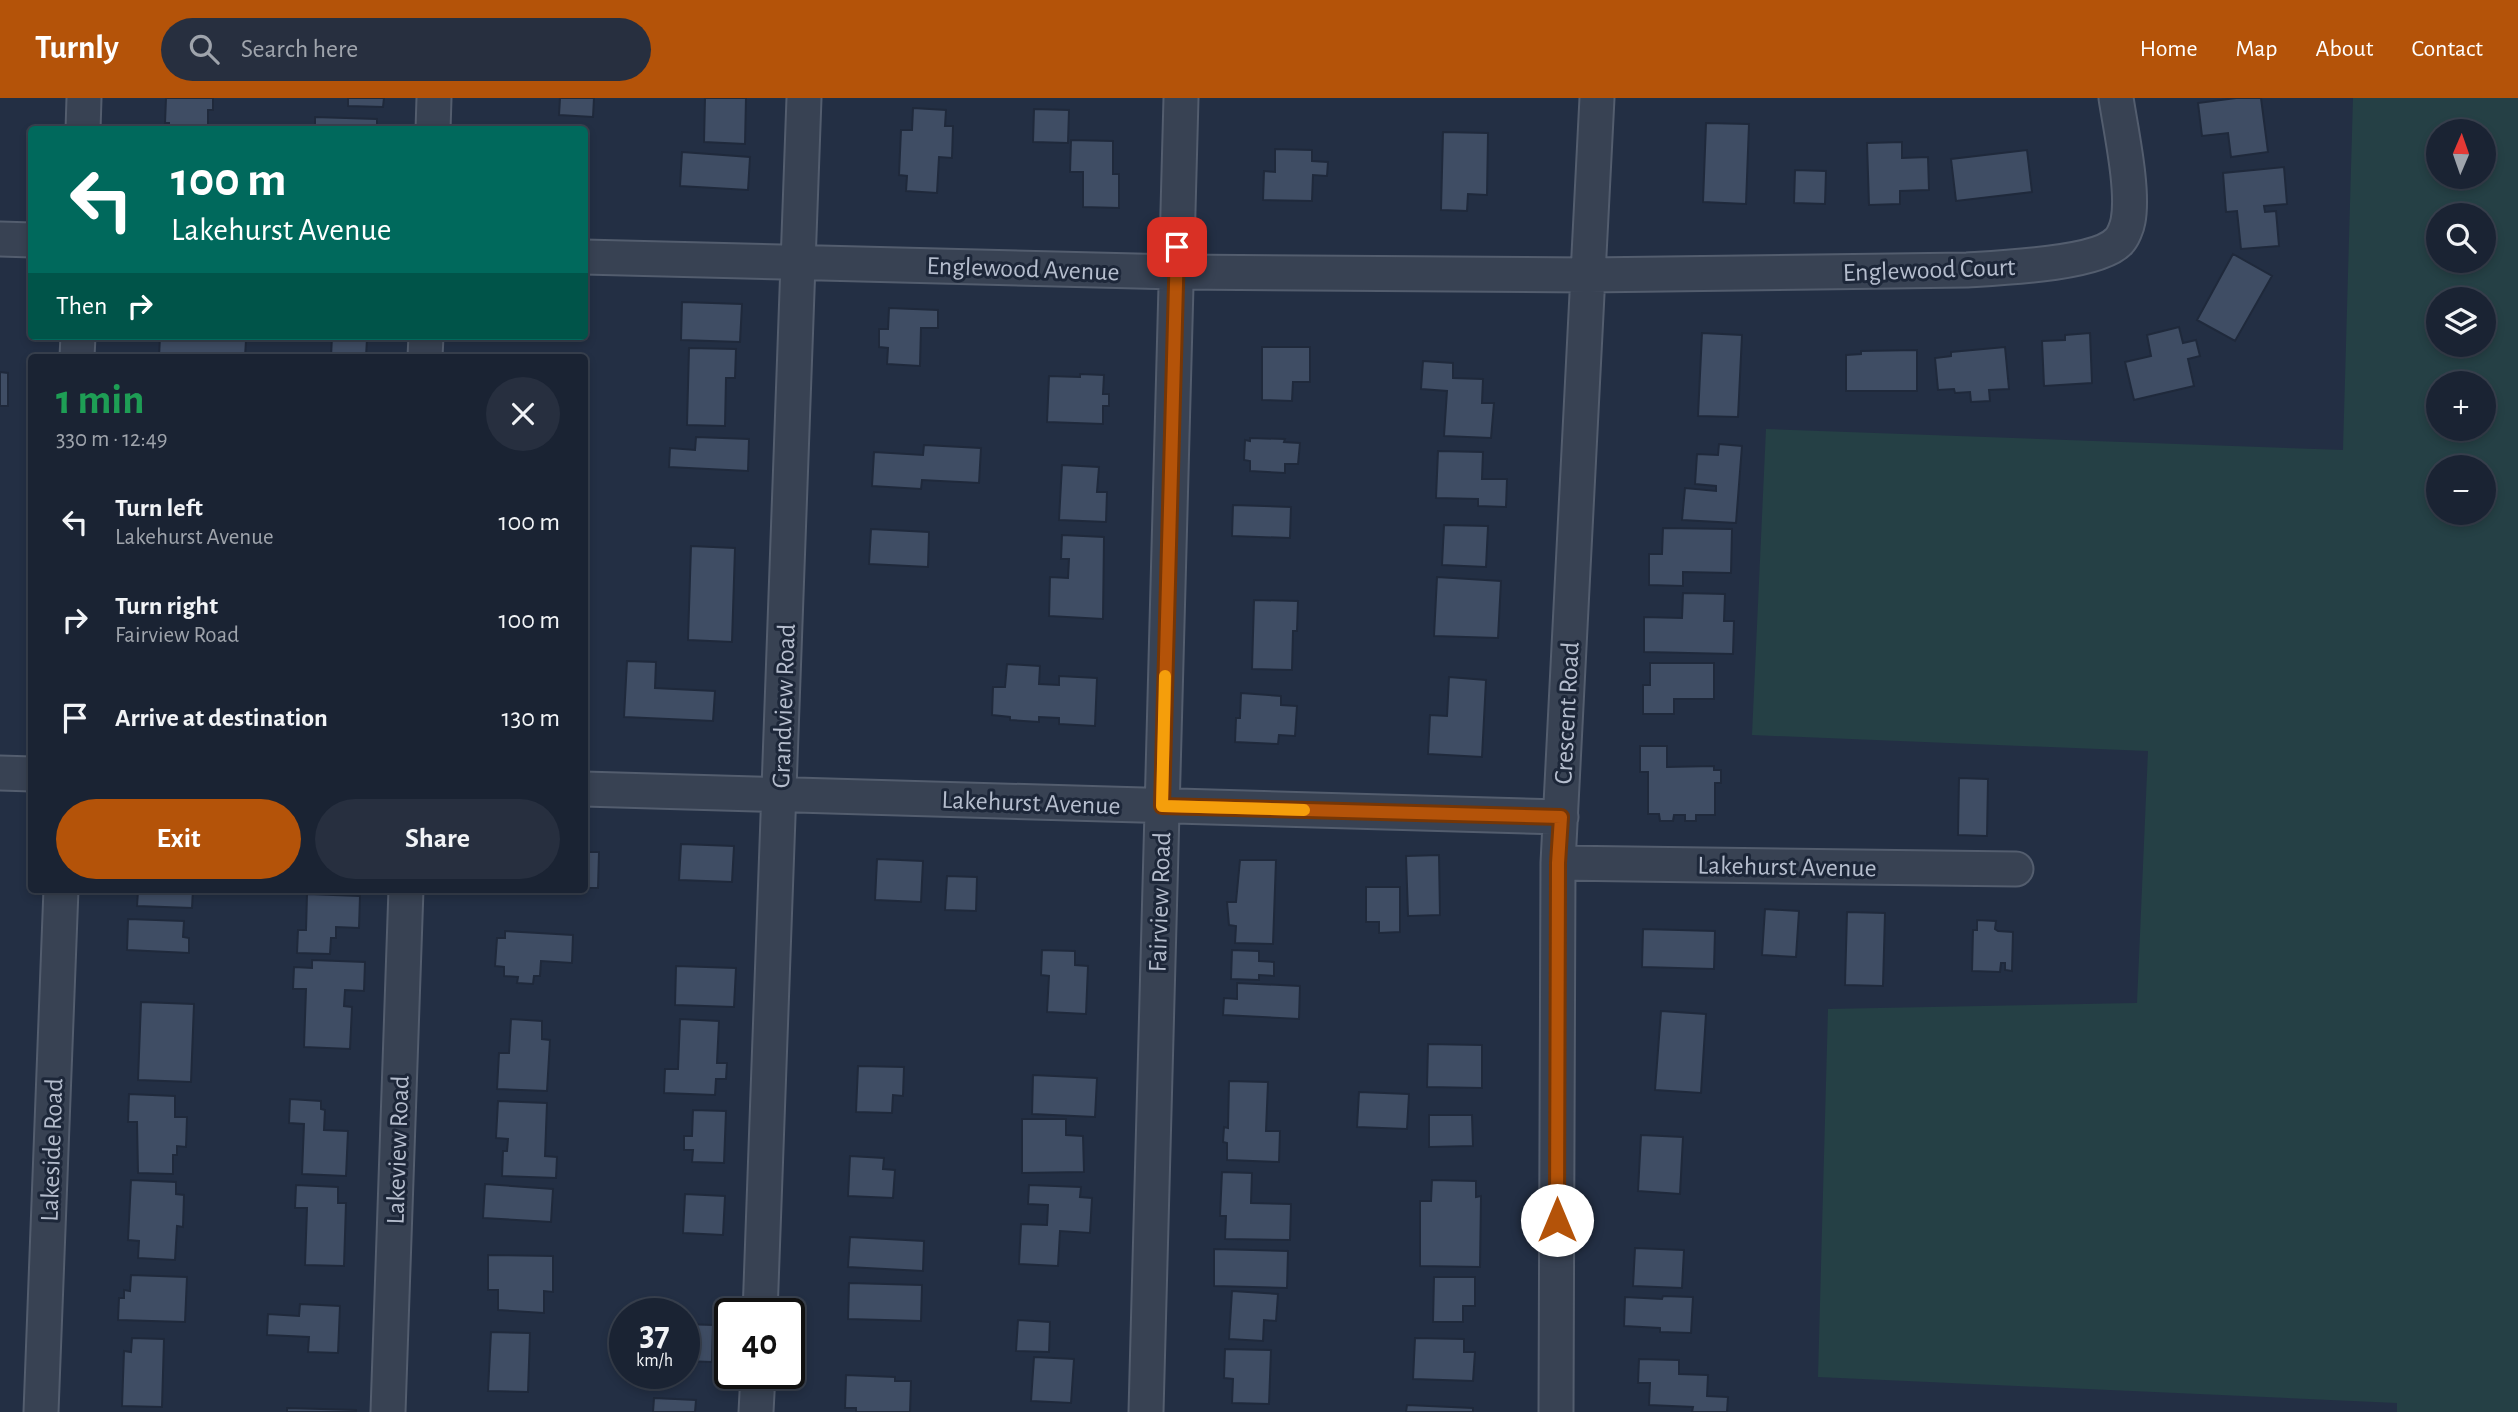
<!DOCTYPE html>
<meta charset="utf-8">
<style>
:root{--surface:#1a2333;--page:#272f3f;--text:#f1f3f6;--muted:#9fa4ac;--line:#38404e;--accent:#b45309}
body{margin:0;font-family:"Alegreya Sans",sans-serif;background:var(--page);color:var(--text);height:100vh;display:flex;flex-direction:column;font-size:26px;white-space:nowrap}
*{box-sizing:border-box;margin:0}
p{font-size:23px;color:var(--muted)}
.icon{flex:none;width:38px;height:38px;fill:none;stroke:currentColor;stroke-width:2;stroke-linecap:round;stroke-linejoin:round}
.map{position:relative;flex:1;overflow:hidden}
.side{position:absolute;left:28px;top:256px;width:560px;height:539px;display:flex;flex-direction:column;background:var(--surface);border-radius:7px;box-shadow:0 4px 10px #0003,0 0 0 2px var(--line)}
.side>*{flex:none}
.banner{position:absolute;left:28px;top:28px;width:560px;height:214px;border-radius:7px;box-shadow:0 4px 10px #0003,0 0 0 2px var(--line);background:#00695c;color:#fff;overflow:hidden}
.needle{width:46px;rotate:2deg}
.tools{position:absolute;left:2426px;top:21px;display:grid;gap:14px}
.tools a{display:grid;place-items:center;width:70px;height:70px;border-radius:50%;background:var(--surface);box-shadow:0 4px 10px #0003,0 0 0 2px var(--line);font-size:35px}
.speed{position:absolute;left:609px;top:1200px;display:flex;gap:14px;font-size:35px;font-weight:700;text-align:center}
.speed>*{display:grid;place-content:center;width:91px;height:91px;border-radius:50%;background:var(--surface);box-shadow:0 4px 10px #0003,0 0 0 2px var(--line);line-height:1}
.speed small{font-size:18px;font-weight:400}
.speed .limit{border:4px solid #111;border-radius:10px;background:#fff;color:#111}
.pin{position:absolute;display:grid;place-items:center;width:60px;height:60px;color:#fff;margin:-30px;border-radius:14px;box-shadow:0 4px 10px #0006}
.me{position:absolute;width:77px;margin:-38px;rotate:0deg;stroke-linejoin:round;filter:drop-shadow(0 0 5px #0008)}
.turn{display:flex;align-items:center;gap:24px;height:147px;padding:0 28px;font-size:32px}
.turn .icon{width:91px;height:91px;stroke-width:2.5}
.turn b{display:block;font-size:49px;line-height:60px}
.then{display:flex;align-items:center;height:66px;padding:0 28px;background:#0003;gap:14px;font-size:26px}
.round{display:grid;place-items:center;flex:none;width:74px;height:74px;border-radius:37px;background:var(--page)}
.headline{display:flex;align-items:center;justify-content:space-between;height:119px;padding:0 28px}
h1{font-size:42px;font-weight:700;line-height:52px;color:#1e9e55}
.cta{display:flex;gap:14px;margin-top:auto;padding:14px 28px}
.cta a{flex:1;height:80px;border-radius:42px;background:var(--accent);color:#fff;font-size:28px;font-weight:700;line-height:80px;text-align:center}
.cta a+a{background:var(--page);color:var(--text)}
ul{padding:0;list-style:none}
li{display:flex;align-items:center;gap:21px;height:98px;padding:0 28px}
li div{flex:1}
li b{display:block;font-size:26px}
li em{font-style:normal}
header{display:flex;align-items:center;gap:42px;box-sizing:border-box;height:98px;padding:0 35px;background:var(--accent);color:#fff}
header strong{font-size:33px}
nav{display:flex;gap:38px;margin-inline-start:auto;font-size:24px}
.search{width:490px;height:63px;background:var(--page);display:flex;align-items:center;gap:18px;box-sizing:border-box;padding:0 24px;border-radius:38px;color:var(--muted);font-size:26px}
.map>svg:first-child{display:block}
.green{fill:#254045;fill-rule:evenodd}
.building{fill:#3f4d64;stroke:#1f293b;stroke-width:2}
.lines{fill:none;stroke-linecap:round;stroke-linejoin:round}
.minor-casing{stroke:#535d6e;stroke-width:37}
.minor{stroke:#384253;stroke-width:33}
.route-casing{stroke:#753606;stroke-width:18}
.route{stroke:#b45309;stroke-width:12}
.slow{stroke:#f59e0b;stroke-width:12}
.labels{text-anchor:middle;stroke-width:6;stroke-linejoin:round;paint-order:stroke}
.street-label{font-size:26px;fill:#b5bdcd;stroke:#1d2739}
</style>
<header>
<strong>Turnly</strong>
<div class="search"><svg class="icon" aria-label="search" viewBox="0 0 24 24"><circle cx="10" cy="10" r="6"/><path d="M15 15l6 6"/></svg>Search here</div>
<nav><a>Home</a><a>Map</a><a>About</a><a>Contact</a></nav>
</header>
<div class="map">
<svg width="2518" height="1314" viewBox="0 0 2518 1314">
<rect width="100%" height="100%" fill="#232f44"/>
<!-- green -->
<path class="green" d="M2353,0H2518V1314H2397V1305L1818,1279L1828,911L2137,905L2148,653L1752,637L1766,331L2343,352ZM2438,33H2483V79H2438ZM2483,117V163H2438V117ZM2483,201V247H2438V201ZM2438,285H2483V331H2438ZM2438,369H2483V415H2438Z"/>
<!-- building -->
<path class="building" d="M166,0H213V12H208V32H169V25H165Z
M348,0H384L383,9L348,8Z
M560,0H594L593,19L559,17Z
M705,0H746L745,46L704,44Z
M2236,0H2261L2268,54L2231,59L2228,35L2202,38L2198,5Z
M913,10L946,12L945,28H953L952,60L939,59L937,95L906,93L907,78L899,77L901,32H912Z
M1034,11L1069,12L1068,45L1033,44Z
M315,19L377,21V32H315Z
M1706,25L1749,26L1746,106L1703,104Z
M1443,34L1488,35L1487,97L1468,96L1467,113L1441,112Z
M1071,42L1113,43V76H1119V110L1083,109V74H1070Z
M1902,44V60L1928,59L1929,92L1900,93V106L1869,107L1867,45Z
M1275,51L1312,52V63L1328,64L1327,78L1313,77L1312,103L1263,102L1264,73L1275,74Z
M2027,52L2032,94L1956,103L1951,61Z
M682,54L750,59L748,92L680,88Z
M2284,69L2287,106L2264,108L2265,114L2276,113L2279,148L2241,151L2237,113L2226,114L2223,75Z
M1795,72L1826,73L1825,106L1794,105Z
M2233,156L2272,178L2235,243L2197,222Z
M682,204L742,206L740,244L681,242Z
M889,210L938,212V230H921L920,268L887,266L888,250L879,249V231H888Z
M2179,229L2183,245L2196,242L2200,258L2188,261L2194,288L2134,302L2125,264L2151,258L2147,237Z
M1702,235L1742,237L1738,319L1698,318Z
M2090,235L2092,285L2044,288L2042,243L2065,242V237Z
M160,238H214V241L246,242L245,259H159Z
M332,238H374V242L367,241L366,259H331Z
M1262,249H1310V284H1293L1292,303L1262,302Z
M2005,249L2009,291L1989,292L1990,303L1971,304L1970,294L1955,295L1954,291L1938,292L1935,260L1951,258V254Z
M689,250L736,251L735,280H726L725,328L687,327Z
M1917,252V293H1846V257L1861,256V253Z
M1423,263L1453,265V280L1483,281L1482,305H1494L1491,340L1444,338L1447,293L1421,291Z
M0,274L8,275V308H0Z
M1080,276L1104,277L1103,296H1109V308H1103V326L1047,324L1049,278L1080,279Z
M584,295H589L587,330H584Z
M696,339L749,341L748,373L669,369L670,350L695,352Z
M1250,340L1285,341L1284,344L1300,345L1298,366H1285V375L1250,373V363L1244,362L1245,342L1250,343Z
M1719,346L1742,348L1736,425L1682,422L1685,390L1716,393V388L1695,386L1697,356L1718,357Z
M924,347L981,350L979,385L922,382L921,391L872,388L874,354L923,357Z
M1438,353L1483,354L1482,381H1507L1506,409L1478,408V401L1436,400Z
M1062,367L1099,369L1097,394H1107L1106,424L1059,422Z
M1233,407L1291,409L1290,440L1232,438Z
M1444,427L1488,428L1486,469L1442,467Z
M1663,430L1732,431L1731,475L1683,474V488L1649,487V456H1662Z
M871,431L929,434L928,469L869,466Z
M1062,437L1104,439L1103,521L1049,518L1050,479L1068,480L1069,461H1061Z
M691,448L735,450L732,544L688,542Z
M1437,479L1501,483L1498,540L1434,538Z
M1683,495L1725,496L1724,523H1734L1733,556L1644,554V519L1682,520Z
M1254,502L1298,503L1297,533H1293L1292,572L1252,571Z
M627,563L656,564L655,590L715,593L713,623L624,619Z
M1650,565H1714V601H1674V616H1643V587H1650Z
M1007,566L1040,568L1039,586L1059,587V578L1097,580L1095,628L1059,626V620L1039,619V624L1010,622V619L992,617L993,589H1005Z
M1449,579L1486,582L1482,659L1428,656L1430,617L1447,618Z
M1241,595L1281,598V607L1297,608L1295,638L1279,637L1278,646L1235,644L1236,620H1240Z
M1640,648H1667V669L1714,668V672H1721V685H1715V717H1696V723H1685V717H1674L1673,723H1660L1659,716H1648V674H1640Z
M1959,680L1988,681L1987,738L1958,737Z
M681,746L734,748L732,784L679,782Z
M584,754H599L598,790H584Z
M1439,757L1440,817L1408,818L1406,758Z
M877,761L923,763L921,804L875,802Z
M1240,762H1276L1273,846L1235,845L1236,828L1229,827L1227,804H1236Z
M947,778L977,779L976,813L945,812Z
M1366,789H1400V834L1379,835V824H1366Z
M131,791H193L192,810L137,808L138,793H131Z
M506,791H569V796L506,795Z
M307,796L360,798L359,830L336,829V840H331L330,856L297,855L298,832H306Z
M1765,811L1799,813L1796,859L1762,857Z
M1847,814L1885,815L1883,888L1845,887Z
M128,821L184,823L183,839L189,840V855L127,852Z
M1977,822L1996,823L1995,831L1998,833L2013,834L2012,873L2005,872V865H2001L2000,874L1972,873L1973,832H1977Z
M1643,831L1715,833L1714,871L1642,869Z
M505,833L573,837L572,865L541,863L540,878H534L533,886L517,885L518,879L504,878V869L495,868L497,840H505Z
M1042,852L1075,853V867L1088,868L1086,916L1047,914L1049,878L1041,877Z
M1232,852L1259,853V863L1274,864V878L1259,877V882L1231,881Z
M312,862L365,864L364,893L345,892L344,908L352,909L350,951L304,949L306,891H293L294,869L312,870Z
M676,868L736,870L734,909L675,907Z
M1237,885L1300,888L1299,921L1223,917L1224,900L1237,901Z
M141,904L194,906L191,984L138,982Z
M1661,913L1706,916L1701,995L1655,992Z
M511,921L542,923V941L550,942L547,993L497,991L499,955H509Z
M680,921L719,923L717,965H727L726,981H716L715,997L664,995L665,971H678Z
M1428,946L1482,947V990L1427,989Z
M858,968L904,969L903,998L893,997L892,1015L856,1014Z
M1033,977L1097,980L1095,1019L1032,1016Z
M1229,983L1268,984L1266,1033H1280L1279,1064L1227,1062V1045L1223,1044L1224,1029L1228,1030Z
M1359,994L1409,996L1407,1031L1357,1029Z
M129,996L175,998V1019H187L186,1049L177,1048V1057H173V1076L138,1075L137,1024H128Z
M290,1001L321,1003V1011L325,1012L324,1032L348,1033L346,1078L302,1076L304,1026L289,1025Z
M498,1003L547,1005L545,1058L557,1059L556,1080L502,1078L503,1053H507L508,1041L496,1040Z
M693,1012L726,1013L724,1065L692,1064L693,1052H684V1038H692Z
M1429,1017H1472L1473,1048L1429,1049Z
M1022,1021H1066V1037L1083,1038L1084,1074L1022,1075Z
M1641,1037L1683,1039L1680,1096L1638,1093Z
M850,1058L884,1060L883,1071L895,1072L893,1100L848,1098Z
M1222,1074L1252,1075L1251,1105L1291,1106L1290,1142L1225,1141L1226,1118H1220Z
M131,1082L176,1084V1096L184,1097L183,1129L177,1128L175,1162L138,1160L139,1143L128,1142Z
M1432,1082L1476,1083V1099L1481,1098L1480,1169L1420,1168V1103H1431Z
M485,1086L553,1091L551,1124L483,1120Z
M296,1087L338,1089V1105H346L344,1168L305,1167L307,1110H295Z
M1029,1087L1081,1089L1080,1099L1092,1100L1090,1135L1060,1133L1058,1168L1019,1166L1021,1126L1047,1127L1048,1107L1028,1106Z
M685,1096L725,1098L723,1137L683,1135Z
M850,1139L924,1143L923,1173L848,1169Z
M1635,1150L1684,1152L1682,1190L1633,1188Z
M1214,1151L1288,1153L1287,1190L1214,1188Z
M488,1157L553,1158V1194L544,1193V1215L498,1212V1192H488Z
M131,1177L187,1179L185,1224L118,1222L119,1200H124V1192L130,1193Z
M1434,1179H1475V1208H1463V1224H1433Z
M849,1185L922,1187L921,1223L848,1221Z
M1232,1193L1278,1196L1276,1223L1264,1222L1263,1243L1229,1241Z
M1663,1198L1693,1199L1691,1235L1660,1234V1230L1624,1228L1625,1199L1662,1201Z
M300,1206L340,1208L338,1255L308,1254L309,1239L267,1237L268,1216L299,1218Z
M1018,1222L1050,1224L1049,1254L1016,1253Z
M684,1226L713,1227L712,1264L684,1263Z
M491,1234L530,1235L528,1294L488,1293Z
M132,1240L164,1241L162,1309L122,1308L124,1253L131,1254Z
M1415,1240L1464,1241V1254H1475L1473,1283L1413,1281Z
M1225,1251L1271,1252L1269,1306L1232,1305L1233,1281L1224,1280Z
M1034,1259L1074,1261L1071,1305L1031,1303Z
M1639,1261L1679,1262V1276L1708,1277L1707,1298L1728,1299L1727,1314H1692L1693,1309L1649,1307L1650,1285H1638Z
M846,1277L895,1279V1283H911L910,1314H856V1310H845Z
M654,1300L696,1302L695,1314H653Z
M1407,1307L1473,1310V1314H1406Z
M287,1310L356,1312V1314H287Z"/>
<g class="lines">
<!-- minor casing -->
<g class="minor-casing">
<path id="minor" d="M83,32L84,0
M433,32L434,0
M0,141L32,142
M584,159L1176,174L1588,177L1967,172C1999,170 2099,166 2119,143C2123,139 2127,129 2128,123C2134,92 2121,33 2116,0
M77,259L78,238
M425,259L426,238
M0,675L32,676
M584,691L1561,719
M1558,765L2016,771
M760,1216L804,0
M41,1314L61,791
M388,1314L406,791
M756,1314L758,1276
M1146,1314L1181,0
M1556,1314L1558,765L1597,0"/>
</g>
<!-- minor -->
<use href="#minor" class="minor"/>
</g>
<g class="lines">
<!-- route casing -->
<g class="route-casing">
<path id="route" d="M1177,149L1162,708L1561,719L1558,765L1557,1122"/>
</g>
<!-- route -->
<use href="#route" class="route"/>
<!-- slow -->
<path class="slow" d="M1165,578L1162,708L1304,712"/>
</g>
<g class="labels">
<!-- street labels -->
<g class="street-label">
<text transform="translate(1023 170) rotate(2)" y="9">Englewood Avenue</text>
<text transform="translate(1929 171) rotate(-2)" y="9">Englewood Court</text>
<text transform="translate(783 608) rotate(-88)" y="9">Grandview Road</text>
<text transform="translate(1566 615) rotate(-87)" y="9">Crescent Road</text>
<text transform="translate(1031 704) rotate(2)" y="9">Lakehurst Avenue</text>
<text transform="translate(1787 768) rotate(1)" y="9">Lakehurst Avenue</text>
<text transform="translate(1159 804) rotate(-88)" y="9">Fairview Road</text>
<text transform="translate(51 1052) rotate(-88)" y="9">Lakeside Road</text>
<text transform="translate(397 1052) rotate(-88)" y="9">Lakeview Road</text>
</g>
</g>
</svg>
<div class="tools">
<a><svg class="needle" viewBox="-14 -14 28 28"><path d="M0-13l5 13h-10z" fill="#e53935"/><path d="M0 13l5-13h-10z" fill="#9fa4ac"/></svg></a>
<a><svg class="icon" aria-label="search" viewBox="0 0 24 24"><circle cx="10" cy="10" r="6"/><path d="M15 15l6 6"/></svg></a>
<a><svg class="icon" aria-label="layers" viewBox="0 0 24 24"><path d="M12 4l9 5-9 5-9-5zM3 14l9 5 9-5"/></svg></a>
<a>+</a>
<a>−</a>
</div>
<div class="speed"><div>37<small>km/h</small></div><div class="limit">40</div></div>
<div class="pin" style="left:1177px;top:149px;background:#d93025"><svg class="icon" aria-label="arrive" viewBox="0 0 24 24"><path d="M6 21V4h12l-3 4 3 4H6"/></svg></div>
<svg class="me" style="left:1557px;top:1122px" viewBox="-20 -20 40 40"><circle r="19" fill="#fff"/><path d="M0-13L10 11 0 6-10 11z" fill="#b45309"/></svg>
<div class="banner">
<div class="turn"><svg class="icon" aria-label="left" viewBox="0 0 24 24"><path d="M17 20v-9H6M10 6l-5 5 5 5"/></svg><div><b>100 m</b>Lakehurst Avenue</div></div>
<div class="then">Then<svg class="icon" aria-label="right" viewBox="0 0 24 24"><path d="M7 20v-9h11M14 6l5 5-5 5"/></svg></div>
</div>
<section class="side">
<div class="headline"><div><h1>1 min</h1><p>330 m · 12:49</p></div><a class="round"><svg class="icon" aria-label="close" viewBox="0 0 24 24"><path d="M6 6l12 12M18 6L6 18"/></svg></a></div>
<ul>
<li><svg class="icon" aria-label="left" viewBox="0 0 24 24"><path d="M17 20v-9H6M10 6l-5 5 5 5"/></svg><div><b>Turn left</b><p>Lakehurst Avenue</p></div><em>100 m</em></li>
<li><svg class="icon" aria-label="right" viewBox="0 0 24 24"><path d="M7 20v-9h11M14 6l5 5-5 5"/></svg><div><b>Turn right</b><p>Fairview Road</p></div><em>100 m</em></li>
<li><svg class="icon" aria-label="arrive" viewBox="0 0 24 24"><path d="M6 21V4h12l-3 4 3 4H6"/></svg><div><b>Arrive at destination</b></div><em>130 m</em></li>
</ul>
<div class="cta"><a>Exit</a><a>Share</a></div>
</section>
</div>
